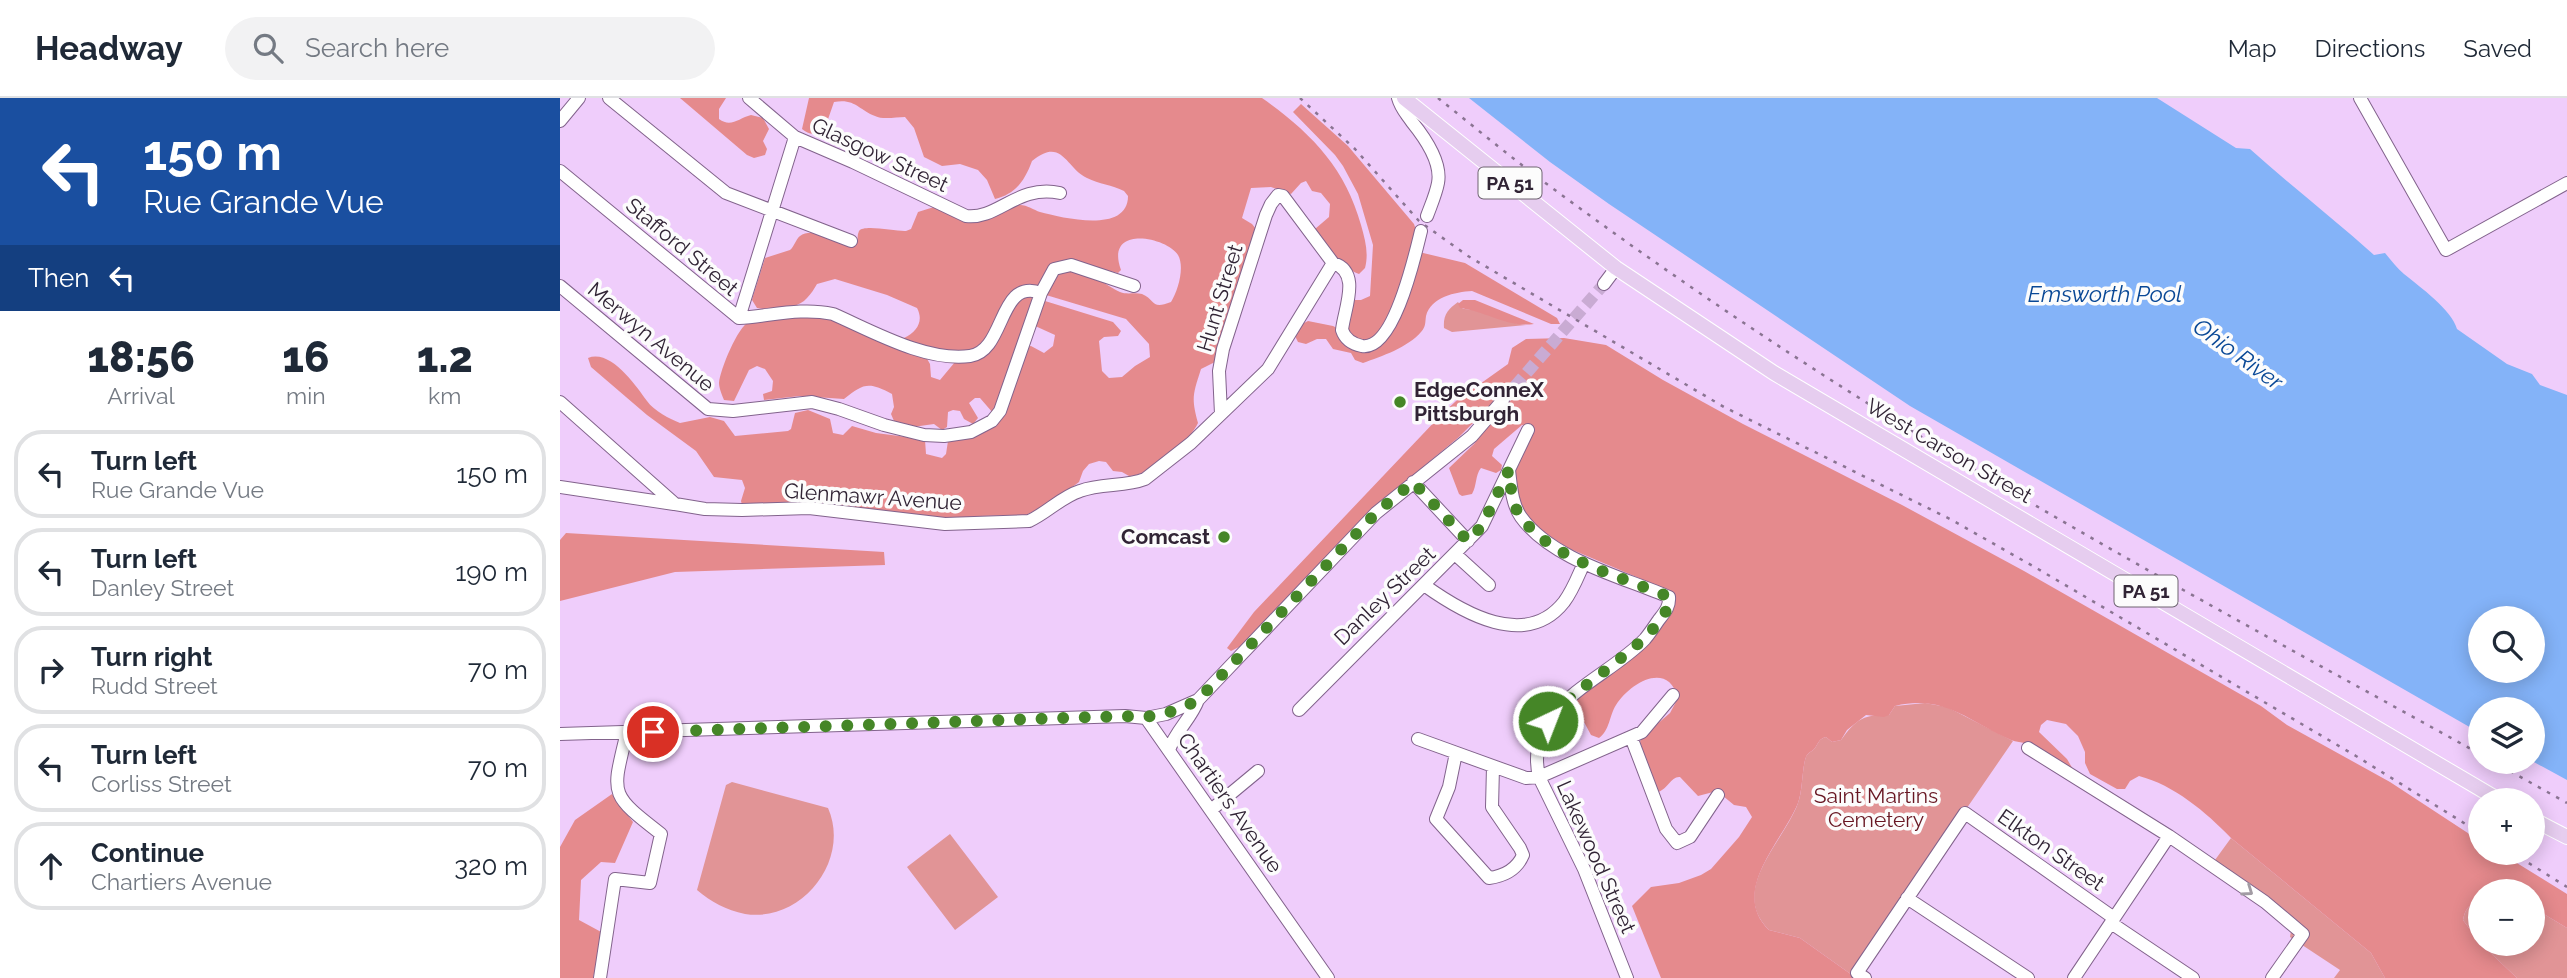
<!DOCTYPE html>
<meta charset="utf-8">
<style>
:root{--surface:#fff;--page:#f2f2f3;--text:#1f2937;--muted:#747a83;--line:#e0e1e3}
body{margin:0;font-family:Raleway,sans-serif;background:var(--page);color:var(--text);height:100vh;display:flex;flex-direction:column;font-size:26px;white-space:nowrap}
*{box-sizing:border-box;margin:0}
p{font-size:23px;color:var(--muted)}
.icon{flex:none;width:38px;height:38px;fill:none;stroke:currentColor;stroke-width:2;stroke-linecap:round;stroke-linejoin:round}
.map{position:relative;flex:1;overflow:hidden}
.drawer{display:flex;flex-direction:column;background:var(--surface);width:560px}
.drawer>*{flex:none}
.guide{background:#1a4fa0;color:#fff;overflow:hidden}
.fabs{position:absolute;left:1908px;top:508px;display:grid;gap:14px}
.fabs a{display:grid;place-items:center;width:77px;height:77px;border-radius:50%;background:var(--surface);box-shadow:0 4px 18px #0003;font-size:35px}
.pin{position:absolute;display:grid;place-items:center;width:60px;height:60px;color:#fff;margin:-30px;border:4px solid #fff;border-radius:50%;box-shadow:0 2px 7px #0007}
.me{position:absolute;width:77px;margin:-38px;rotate:43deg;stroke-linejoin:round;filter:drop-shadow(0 0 5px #0008)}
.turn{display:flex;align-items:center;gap:24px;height:147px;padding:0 28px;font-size:32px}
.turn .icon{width:91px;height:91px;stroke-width:2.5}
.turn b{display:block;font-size:49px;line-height:60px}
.then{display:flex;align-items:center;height:66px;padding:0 28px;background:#0003;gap:14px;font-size:26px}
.eta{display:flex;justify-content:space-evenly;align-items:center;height:119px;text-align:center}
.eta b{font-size:42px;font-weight:800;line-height:49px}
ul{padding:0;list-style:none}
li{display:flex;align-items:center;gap:21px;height:88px;margin:0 14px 10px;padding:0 14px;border:4px solid var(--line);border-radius:28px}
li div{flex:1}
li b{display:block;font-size:26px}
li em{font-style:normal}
header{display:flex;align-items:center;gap:42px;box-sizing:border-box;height:98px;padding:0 35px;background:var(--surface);border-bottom:2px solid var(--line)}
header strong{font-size:33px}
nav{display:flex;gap:38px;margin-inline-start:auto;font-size:24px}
.search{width:490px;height:63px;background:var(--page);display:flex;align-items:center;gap:18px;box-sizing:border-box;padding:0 24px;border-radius:38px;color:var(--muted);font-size:26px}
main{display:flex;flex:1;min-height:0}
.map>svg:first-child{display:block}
.green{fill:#e19496}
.forest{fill:#e58a8d}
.water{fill:#84b3f8;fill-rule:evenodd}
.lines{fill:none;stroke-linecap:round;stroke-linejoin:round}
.minor-tunnel{stroke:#c9abd3;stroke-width:12;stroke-dasharray:12 6;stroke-linecap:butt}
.minor-casing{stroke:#82638c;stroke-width:14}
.major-casing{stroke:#fff;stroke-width:16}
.minor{stroke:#fff;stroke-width:12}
.major{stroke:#e6cdef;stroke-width:14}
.rail{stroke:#8a7492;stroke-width:2.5;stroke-dasharray:3.5 7;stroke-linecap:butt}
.oneway{stroke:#a29ca4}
.route{stroke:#458627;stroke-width:12;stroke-dasharray:0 21.6}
.poi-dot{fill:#458627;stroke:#fcfcfc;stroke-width:2.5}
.labels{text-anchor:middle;stroke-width:7;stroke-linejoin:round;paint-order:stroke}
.shield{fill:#fcfcfc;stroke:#6e6571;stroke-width:2}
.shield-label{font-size:19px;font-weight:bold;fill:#312435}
.street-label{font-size:21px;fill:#312435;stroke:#fcfcfc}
.poi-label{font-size:21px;font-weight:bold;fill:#312435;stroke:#fcfcfc;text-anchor:start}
.park-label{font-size:21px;fill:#681723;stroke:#fcfcfc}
.water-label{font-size:23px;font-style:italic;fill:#094896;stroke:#fcfcfc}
</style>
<header>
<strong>Headway</strong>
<div class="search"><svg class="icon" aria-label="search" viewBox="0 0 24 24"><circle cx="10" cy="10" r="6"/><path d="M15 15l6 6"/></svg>Search here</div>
<nav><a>Map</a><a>Directions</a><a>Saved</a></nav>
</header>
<main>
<section class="drawer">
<div class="guide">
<div class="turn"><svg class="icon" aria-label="left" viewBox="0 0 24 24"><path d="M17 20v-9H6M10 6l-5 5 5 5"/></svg><div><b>150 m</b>Rue Grande Vue</div></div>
<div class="then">Then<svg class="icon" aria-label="left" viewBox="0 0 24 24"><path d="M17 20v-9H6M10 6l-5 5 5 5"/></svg></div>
</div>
<div class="eta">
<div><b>18:56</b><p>Arrival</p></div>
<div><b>16</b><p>min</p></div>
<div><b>1.2</b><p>km</p></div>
</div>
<ul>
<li><svg class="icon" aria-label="left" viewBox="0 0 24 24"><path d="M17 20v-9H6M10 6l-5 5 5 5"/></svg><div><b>Turn left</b><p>Rue Grande Vue</p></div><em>150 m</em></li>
<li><svg class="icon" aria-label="left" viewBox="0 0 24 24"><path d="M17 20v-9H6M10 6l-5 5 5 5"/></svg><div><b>Turn left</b><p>Danley Street</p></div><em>190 m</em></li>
<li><svg class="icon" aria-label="right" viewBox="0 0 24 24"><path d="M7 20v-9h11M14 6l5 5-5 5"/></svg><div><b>Turn right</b><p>Rudd Street</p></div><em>70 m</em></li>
<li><svg class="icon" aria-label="left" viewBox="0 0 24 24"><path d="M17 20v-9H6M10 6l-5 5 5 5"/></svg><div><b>Turn left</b><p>Corliss Street</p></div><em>70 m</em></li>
<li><svg class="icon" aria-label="ahead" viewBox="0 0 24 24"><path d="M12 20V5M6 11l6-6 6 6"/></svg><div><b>Continue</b><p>Chartiers Avenue</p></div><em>320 m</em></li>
</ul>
</section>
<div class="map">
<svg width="2007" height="880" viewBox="0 0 2007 880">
<rect width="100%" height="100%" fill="#efcdfb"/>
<!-- green -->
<path class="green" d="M898,204L903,211C918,210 947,225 966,227L892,234L884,230C883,217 888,211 898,204Z
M1365,605L1387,609L1453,643L1292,877L1240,840L1209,832C1168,792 1224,744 1238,705C1243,693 1242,664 1247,657C1249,654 1253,653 1255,650C1259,644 1259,641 1266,639L1272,644L1281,642C1296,621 1304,616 1329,617L1335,608Z
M172,684L268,710C291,762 242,825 185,816C166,812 151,804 137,792L166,687Z
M390,736L438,799L395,832L347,769Z
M1671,740L1811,855L1825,880H1774L1780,872L1730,839L1731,833L1698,805L1650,774L1655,762Z
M1920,802V845L1903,822C1905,811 1909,806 1920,802Z
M1972,809L2007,830V880H1957L1920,845H1972Z"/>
<!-- forest -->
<path class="forest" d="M120,0H166L159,11V21C171,30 179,20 191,17L203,20L209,31L203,43L207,51L205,57L194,60L187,57Z
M249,0H702C750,34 785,69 801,127C805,141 809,155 805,170L799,176C786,172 764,152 756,140L758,137L755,131L769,119L770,106L761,95L752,93L746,83L741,85L731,96L711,89L691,90L682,120L692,126L696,131L655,264L641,271C633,296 631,300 638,325C631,342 588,379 569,378L562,374L553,373L546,364L539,363L529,366L523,373L519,384L491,405L466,417L420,418L385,422L254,406L182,407L181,403L185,390L182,382L154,379L136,353L87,317L31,269L28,260C51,251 76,288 87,303C94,313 110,321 120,325L150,319L164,323L175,338L228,333L231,331L235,315L248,312L270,321L273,335L283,337L292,328L316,335L362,341L365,342L366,356L382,360L386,356L388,343C397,340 406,340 415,337C452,323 451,282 464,249L471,248L484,255L493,248L495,237L473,227L480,204L485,203L553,224L561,233L558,238L544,239L539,243L542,273L549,280L562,279L575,268L590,259L589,246L566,221L486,197C486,190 488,187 491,181C507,154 541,185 560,194C567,197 575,194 582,196C596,202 591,212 611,204C618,193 625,169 618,157C607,139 544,126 561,172L558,175L510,163L494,167L480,192L469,188L456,194L426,245L420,250L402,255L345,245L344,240C357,234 364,223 357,210L327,197L275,181L257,186C254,191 251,196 247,200C237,212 210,213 197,210L192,202L193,198L205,160L230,152C234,149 236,141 240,138C252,128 283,144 297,145C298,141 297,137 299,133C304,126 338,134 346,133L351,131L358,114L374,109C395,118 412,128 435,117C443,113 451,107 460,107C467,107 474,112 480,114C503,120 568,136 568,98L564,93C552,87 539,86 527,80C506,70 502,38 472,63C465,82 456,96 435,101L427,82L418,72L400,66L382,68L364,59L354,30L345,19C336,19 323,22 315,18C299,12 295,0 274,4L266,27L261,34C253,37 248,36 242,31Z
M741,6L788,48L854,126L857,135L829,221L816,239L802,245L787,234L793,202H801L810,198L813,147L798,96L783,68L775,57L733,14Z
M859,154L905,165L997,220L1000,226H991L912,193C895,194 871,199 866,218C865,225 866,228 861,234C847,250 822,258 803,265L795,262L791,255L773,251L766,241H757L746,246L738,244L735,238L742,226L748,223L773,228L815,249Z
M461,195L479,196L433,315L420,300H415L409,305L418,320L413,326L404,321L400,313L393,312L388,314L387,329L382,332L374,326L353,329L334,323L331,316L334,309L332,296C308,283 303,286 284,301L240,298L204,302L203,296L212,293L213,283L205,271L197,268L189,272L174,303L164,302C162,297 159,290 159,285C160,272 178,228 189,224L258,216L366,259L370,266L371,279L380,282L395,264L412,260Z
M903,202H915L974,226C948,230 925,213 900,210L898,206Z
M1004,240L1046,247L1103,282L1183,326L1342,407L1464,473L1701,608L1727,627L1830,684L1920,743V754H1939L2007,796V830L1972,809V793H1920V802C1909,806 1905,811 1903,822L1920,845L1957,880H1825L1811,855L1671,740C1646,714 1614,687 1579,678L1570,683L1565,691H1557L1530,676L1525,665V654L1518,638L1506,626L1487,622L1481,627L1479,634L1507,661L1514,673C1499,664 1483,653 1467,646C1462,644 1456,644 1451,642C1409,624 1385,596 1335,608L1329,617L1324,619L1306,617L1287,632L1281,642L1272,644L1266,639C1259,641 1259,644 1255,650C1253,653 1249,654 1247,657C1242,665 1243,692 1238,705C1223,743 1169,793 1209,832L1240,840L1292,877V880H1101L1072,808L1091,789L1119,785L1141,777L1151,771L1179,739L1192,719L1186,709L1174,707L1157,693L1138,698L1120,679C1111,678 1108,691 1098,694L1080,644L1081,640L1110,615L1118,600C1108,562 1070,585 1056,607C1049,618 1050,632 1039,640L1031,637L1024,624L1020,622L1007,625L996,623L995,620L1112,509L1093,486L1008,450L982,433L963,415L953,377L972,328L962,327L934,351L932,358L942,367L941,372L936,375L921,370C915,377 917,388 912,396L902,398L899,396L889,370L914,346L934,321L930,308L899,339L817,407L683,547L671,553L667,550L694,514L880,318L896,303L948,266L952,250L966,241Z
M6,435L324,454L325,467L115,474L0,503V442Z
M52,696L73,724L55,765L41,764L21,782L19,822L43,835L33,880H0V749L15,722Z"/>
<!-- water -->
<path class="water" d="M909,0H1597L1676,50L1690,51C1730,87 1774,121 1814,157L1825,155C1831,162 1837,170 1844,176C1860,189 1892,212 1897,231L1947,266L1972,276L1980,287L2007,297V682L1972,663V611H1920V635L1350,308L1049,106L990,64ZM1920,520H1972V572H1920Z"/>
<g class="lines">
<!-- minor-tunnel -->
<path class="minor-tunnel" d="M943,302L1044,186"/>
<!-- minor casing -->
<g class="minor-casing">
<path id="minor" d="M49,0L166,95L291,143
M189,0L235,39L293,64L406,118C438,122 457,86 500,95
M838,0C841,11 846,15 852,24C865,40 882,64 878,85C876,96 871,107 867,118
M1800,0L1886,152L2007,85
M0,23L19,0
M0,73L179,220C211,218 241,209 273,216C312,233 366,264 410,258C446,253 438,179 481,195
M1044,186L1056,170
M0,188L148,311L173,313L252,304L279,311L324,327L364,337L384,338L411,334L432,323L440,313L481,195L494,171L511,167L574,188
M179,220L235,39
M0,304L115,406L145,411L182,412L249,410L385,426L469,423C487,415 501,399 520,393C541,385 565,389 585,381L631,345L708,271L773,165C802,174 784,211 782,232C785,241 792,246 802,248C834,253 855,157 861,133
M661,316L659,273L663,251L706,117L711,106L718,97L723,98L773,165
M949,372C951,389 952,406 961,419C992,462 1063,479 1109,499C1110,509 1104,515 1098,523C1094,529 1090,535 1085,541C1045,583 963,606 979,679L1024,771L1067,880
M853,384L908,443
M0,389L114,406
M895,456L929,487
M864,487C903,515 966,552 1004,504C1013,492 1018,478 1024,465
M739,612L922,428L968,332
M586,620L606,616L638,602L816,415L912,338L943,302
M0,636L565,618L586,620L768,880
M1071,639L1106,731L1117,745L1130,739L1158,697
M858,641L966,680L979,679L1082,634L1113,597
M1468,650L1609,738L1705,804L1743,836L1712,880
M609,652C616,632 631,621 638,602
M896,655L889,689L876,721L929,780C944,778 957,771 963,757L960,750L932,709L933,669
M651,712L698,673
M1347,800L1468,880
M1551,825L1633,880
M40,880L55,781L90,785L101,736C48,695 52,697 67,634
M1305,880L1297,875L1405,715L1554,820
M1514,880L1609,738"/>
</g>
<!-- major casing -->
<g class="major-casing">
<path id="major" d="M844,0L1056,170L1214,275L1939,702
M1972,721L2007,739"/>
</g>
<!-- minor -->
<use href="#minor" class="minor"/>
<!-- major -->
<use href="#major" class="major"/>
<!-- rail -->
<path class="rail" d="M740,0L795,51L859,123L908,158L1164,309L1390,421L1478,471L1796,658L1920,735
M878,0C917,31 955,63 995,92C1103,172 1214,247 1328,318C1520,439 1722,546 1920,656
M1932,663L2007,705
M1951,754L2007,789"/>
</g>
<!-- one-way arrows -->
<defs><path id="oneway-chevron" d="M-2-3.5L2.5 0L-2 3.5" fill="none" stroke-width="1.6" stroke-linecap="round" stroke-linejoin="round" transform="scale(1.75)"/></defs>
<use class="oneway" href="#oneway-chevron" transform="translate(1688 793) rotate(35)"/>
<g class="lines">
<!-- route -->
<path class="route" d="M93,634L565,618C592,621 614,615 638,602L816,415L853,384L908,443L922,428L949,372C951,389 951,406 961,419C992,462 1063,479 1109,499C1112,536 1010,590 988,623"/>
</g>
<!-- markers -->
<g class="poi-dot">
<circle cx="840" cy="304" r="7"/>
<circle cx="664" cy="439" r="7"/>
</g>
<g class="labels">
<!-- shield labels -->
<g class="shield">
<rect x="918.5" y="69.5" width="63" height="31" rx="5"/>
<rect x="1554.5" y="477.5" width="63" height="31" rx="5"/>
</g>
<g class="shield-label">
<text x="950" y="92">PA 51</text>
<text x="1586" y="500">PA 51</text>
</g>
<!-- street labels -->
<g class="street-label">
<text transform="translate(320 57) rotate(25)" y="7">Glasgow Street</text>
<text transform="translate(122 149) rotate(40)" y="7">Stafford Street</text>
<text transform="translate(660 200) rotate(-73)" y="7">Hunt Street</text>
<text transform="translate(91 239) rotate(40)" y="7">Merwyn Avenue</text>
<text transform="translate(1389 353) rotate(30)" y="7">West Carson Street</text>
<text transform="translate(313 399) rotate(4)" y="7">Glenmawr Avenue</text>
<text transform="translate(825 498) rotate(-44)" y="7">Danley Street</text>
<text transform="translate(670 705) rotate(55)" y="7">Chartiers Avenue</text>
<text transform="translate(1491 752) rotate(35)" y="7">Elkton Street</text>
<text transform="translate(1036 759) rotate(66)" y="7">Lakewood Street</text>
</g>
<!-- poi labels -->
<g class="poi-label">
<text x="854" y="299">EdgeConneX<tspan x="854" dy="24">Pittsburgh</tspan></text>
<text x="650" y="446" text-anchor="end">Comcast</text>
</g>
<!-- park labels -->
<g class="park-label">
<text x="1316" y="705">Saint Martins<tspan x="1316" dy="24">Cemetery</tspan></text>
</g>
<!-- water labels -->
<g class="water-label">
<text x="1545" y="204">Emsworth Pool</text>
<text transform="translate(1678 256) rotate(36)" y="8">Ohio River</text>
</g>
</g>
</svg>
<div class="fabs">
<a><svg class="icon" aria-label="search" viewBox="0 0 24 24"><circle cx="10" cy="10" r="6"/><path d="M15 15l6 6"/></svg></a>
<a><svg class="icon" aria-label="layers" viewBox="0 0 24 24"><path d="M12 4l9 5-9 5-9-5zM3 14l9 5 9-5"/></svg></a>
<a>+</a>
<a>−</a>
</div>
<div class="pin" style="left:93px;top:634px;background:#d93025"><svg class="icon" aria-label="arrive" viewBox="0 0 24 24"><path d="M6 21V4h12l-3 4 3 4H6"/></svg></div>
<svg class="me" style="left:988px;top:623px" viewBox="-20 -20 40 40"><circle r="17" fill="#458627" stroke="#fff" stroke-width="3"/><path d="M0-11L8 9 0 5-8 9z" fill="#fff"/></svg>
</div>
</main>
